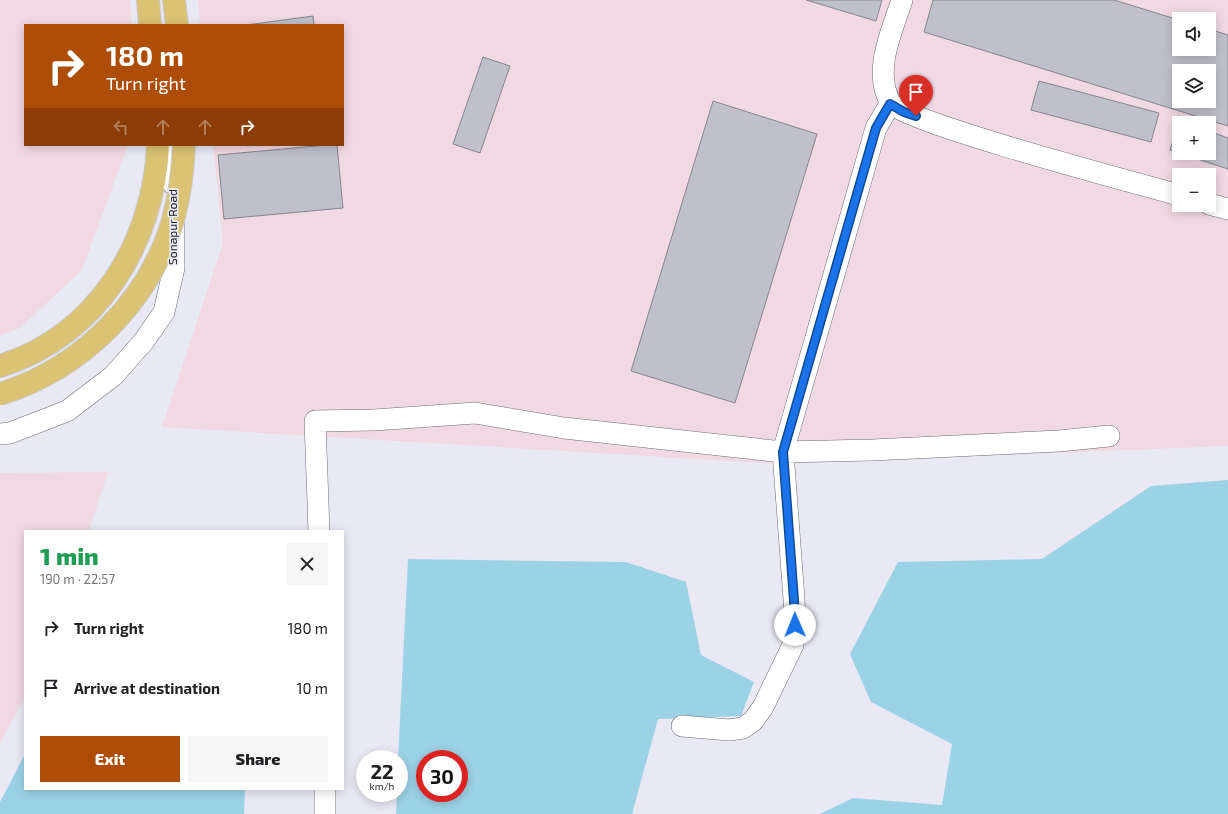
<!DOCTYPE html>
<meta charset="utf-8">
<style>
:root{--surface:#fff;--page:#f6f6f6;--text:#202124;--muted:#757577;--accent:#ae4d07}
body{margin:0;font-family:"Exo 2",sans-serif;background:var(--page);color:var(--text);height:100vh;display:flex;flex-direction:column;font-size:15px;white-space:nowrap}
*{box-sizing:border-box;margin:0}
p{font-size:13px;color:var(--muted)}
.icon{flex:none;width:22px;height:22px;fill:none;stroke:currentColor;stroke-width:2;stroke-linecap:round;stroke-linejoin:round}
.map{position:relative;flex:1;overflow:hidden}
.details{position:absolute;left:24px;top:530px;width:320px;height:260px;display:flex;flex-direction:column;background:var(--surface);border-radius:0px;box-shadow:0 2px 10px #0003}
.details>*{flex:none}
.top-card{position:absolute;left:24px;top:24px;width:320px;height:122px;border-radius:0px;box-shadow:0 2px 10px #0003;background:#ae4d07;color:#fff;overflow:hidden}
.buttons{position:absolute;left:1172px;top:12px;display:grid;gap:8px}
.buttons a{display:grid;place-items:center;width:44px;height:44px;border-radius:0px;background:var(--surface);box-shadow:0 2px 10px #0003;font-size:20px}
.speed{position:absolute;left:356px;top:750px;display:flex;gap:8px;font-size:20px;font-weight:700;text-align:center}
.speed>*{display:grid;place-content:center;width:52px;height:52px;border-radius:50%;background:var(--surface);box-shadow:0 2px 10px #0003;line-height:1}
.speed small{font-size:10px;font-weight:400}
.speed .limit{border:6px solid #d22;background:#fff;color:#111}
.pin{position:absolute;display:grid;place-items:center;width:34px;height:34px;color:#fff;margin:-41px -17px;border-radius:50% 50% 50% 0;rotate:-45deg;box-shadow:0 0 4px #0007}
.pin .icon{rotate:45deg}
.me{position:absolute;width:44px;margin:-22px;rotate:359deg;stroke-linejoin:round;filter:drop-shadow(0 0 3px #0008)}
.turn{display:flex;align-items:center;gap:14px;height:84px;padding:0 16px;font-size:18px}
.turn .icon{width:52px;height:52px;stroke-width:2.5}
.turn b{display:block;font-size:28px;line-height:34px}
.lanes{display:flex;align-items:center;height:38px;padding:0 16px;background:#0003;justify-content:center;gap:20px;direction:ltr}
.lanes .off{opacity:.35}
.round{display:grid;place-items:center;flex:none;width:42px;height:42px;border-radius:0px;background:var(--page)}
.head{display:flex;align-items:center;justify-content:space-between;height:68px;padding:0 16px}
h1{font-size:24px;font-weight:800;line-height:30px;color:#1e9e55}
.action{display:flex;gap:8px;margin-top:auto;padding:8px 16px}
.action a{flex:1;height:46px;border-radius:0px;background:var(--accent);color:#fff;font-size:16px;font-weight:800;line-height:46px;text-align:center}
.action a+a{background:var(--page);color:var(--text)}
ul{padding:0;list-style:none}
li{display:flex;align-items:center;gap:12px;height:60px;padding:0 16px}
li div{flex:1}
li b{display:block;font-size:15px}
li em{font-style:normal}
.map>svg:first-child{display:block}
.industrial{fill:#f1d9e3;fill-rule:evenodd}
.water{fill:#9cd2e6;fill-rule:evenodd}
.building{fill:#bfc0cc;stroke:#848590;fill-rule:evenodd}
.lines{fill:none;stroke-linecap:round;stroke-linejoin:round}
.minor-casing{stroke:#6b6d77;stroke-width:22}
.major-casing{stroke:#c9c9cb;stroke-width:24}
.minor{stroke:#fff;stroke-width:21}
.major{stroke:#dac375;stroke-width:22}
.major-bridge-casing{stroke:#c9c9cb;stroke-width:24;stroke-linecap:butt}
.major-bridge{stroke:#dac375;stroke-width:22}
.route-casing{stroke:#114b97;stroke-width:10}
.route{stroke:#1a73e8;stroke-width:7}
.labels{text-anchor:middle;stroke-width:3.5;stroke-linejoin:round;paint-order:stroke}
.street-label{font-size:12px;fill:#202025;stroke:#e8e9f5}
</style>
<div class="map">
<svg width="1228" height="814" viewBox="0 0 1228 814">
<rect width="100%" height="100%" fill="#e8e9f5"/>
<!-- industrial -->
<path class="industrial" d="M0,0H130L132,25H25V145H128L82,270L20,328L0,336Z
M198,0H1228V446L782,464L162,427L223,243L213,145H343V25H200ZM1179,19H1209V49H1179ZM1179,71H1209V101H1179ZM1179,123H1209V153H1179ZM1179,175H1209V205H1179Z
M108,472L89,531H25V698L0,743V473Z"/>
<!-- water -->
<path class="water" d="M1228,480V814H820L853,798L942,805L952,744L871,702L850,654L898,562L1042,559L1151,486Z
M408,559L626,562L686,582L701,655L754,682L741,716L658,719L632,814H396L397,793H399L398,759ZM425,759H459V793H425Z
M25,754V789H245L244,814H0V802Z"/>
<!-- building -->
<path class="building" d="M806,0H882L876,21Z
M933,0H1114L1179,20V49H1209V29L1228,35V126L924,32ZM1179,71H1209V101H1179Z
M313,16L314,25H246Z
M483,57L510,66L480,153L453,144Z
M1039,81L1159,113L1151,142L1031,110Z
M713,101L817,134L735,403L631,371Z
M1179,122L1183,123H1179V153H1209V131L1228,138V169L1170,150Z
M326,145H337L343,208L224,219L218,155Z"/>
<g class="lines">
<!-- minor casing -->
<g class="minor-casing">
<path id="minor" d="M902,0C892,31 873,70 890,102C900,121 1143,185 1179,195
M172,145L173,184
M1209,204L1228,209
M0,434L10,433L67,411L113,376L144,341L164,312L174,268V222
M319,531L315,421L374,420L475,413L564,428L783,452L873,450L1059,441L1109,436
M682,726L729,730L743,728L753,721L763,707L793,645L795,625L794,599L783,452L876,128L890,104
M325,814V789"/>
</g>
<!-- major casing -->
<g class="major-casing">
<path id="major" d="M148,0L150,25
M174,0L177,25
M0,366C97,336 154,243 158,145"/>
</g>
<!-- minor -->
<use href="#minor" class="minor"/>
<!-- major -->
<use href="#major" class="major"/>
<!-- major-bridge casing -->
<g class="major-bridge-casing">
<path id="major-bridge" d="M0,394C81,369 149,302 173,220C180,195 183,170 184,145"/>
</g>
<!-- major-bridge -->
<use href="#major-bridge" class="major-bridge"/>
</g>
<g class="lines">
<!-- route casing -->
<g class="route-casing">
<path id="route" d="M795,625L794,600L783,452L876,128L890,104L904,112L916,116"/>
</g>
<!-- route -->
<use href="#route" class="route"/>
</g>
<g class="labels">
<!-- street labels -->
<g class="street-label">
<text transform="translate(173 227) rotate(-90)" y="4">Sonapur Road</text>
</g>
</g>
</svg>
<div class="buttons">
<a><svg class="icon" aria-label="sound" viewBox="0 0 24 24"><path d="M4 9h4l5-4v14l-5-4H4zM17 9q2 3 0 6"/></svg></a>
<a><svg class="icon" aria-label="layers" viewBox="0 0 24 24"><path d="M12 4l9 5-9 5-9-5zM3 14l9 5 9-5"/></svg></a>
<a>+</a>
<a>−</a>
</div>
<div class="speed"><div>22<small>km/h</small></div><div class="limit">30</div></div>
<div class="pin" style="left:916px;top:116px;background:#d93025"><svg class="icon" aria-label="arrive" viewBox="0 0 24 24"><path d="M6 21V4h12l-3 4 3 4H6"/></svg></div>
<svg class="me" style="left:795px;top:625px" viewBox="-20 -20 40 40"><circle r="19" fill="#fff"/><path d="M0-13L10 11 0 6-10 11z" fill="#1a73e8"/></svg>
<div class="top-card">
<div class="turn"><svg class="icon" aria-label="right" viewBox="0 0 24 24"><path d="M7 20v-9h11M14 6l5 5-5 5"/></svg><div><b>180 m</b>Turn right</div></div>
<div class="lanes"><svg class="icon off" aria-label="left" viewBox="0 0 24 24"><path d="M17 20v-9H6M10 6l-5 5 5 5"/></svg><svg class="icon off" aria-label="ahead" viewBox="0 0 24 24"><path d="M12 20V5M6 11l6-6 6 6"/></svg><svg class="icon off" aria-label="ahead" viewBox="0 0 24 24"><path d="M12 20V5M6 11l6-6 6 6"/></svg><svg class="icon" aria-label="right" viewBox="0 0 24 24"><path d="M7 20v-9h11M14 6l5 5-5 5"/></svg></div>
</div>
<section class="details">
<div class="head"><div><h1>1 min</h1><p>190 m · 22:57</p></div><a class="round"><svg class="icon" aria-label="close" viewBox="0 0 24 24"><path d="M6 6l12 12M18 6L6 18"/></svg></a></div>
<ul>
<li><svg class="icon" aria-label="right" viewBox="0 0 24 24"><path d="M7 20v-9h11M14 6l5 5-5 5"/></svg><div><b>Turn right</b></div><em>180 m</em></li>
<li><svg class="icon" aria-label="arrive" viewBox="0 0 24 24"><path d="M6 21V4h12l-3 4 3 4H6"/></svg><div><b>Arrive at destination</b></div><em>10 m</em></li>
</ul>
<div class="action"><a>Exit</a><a>Share</a></div>
</section>
</div>
